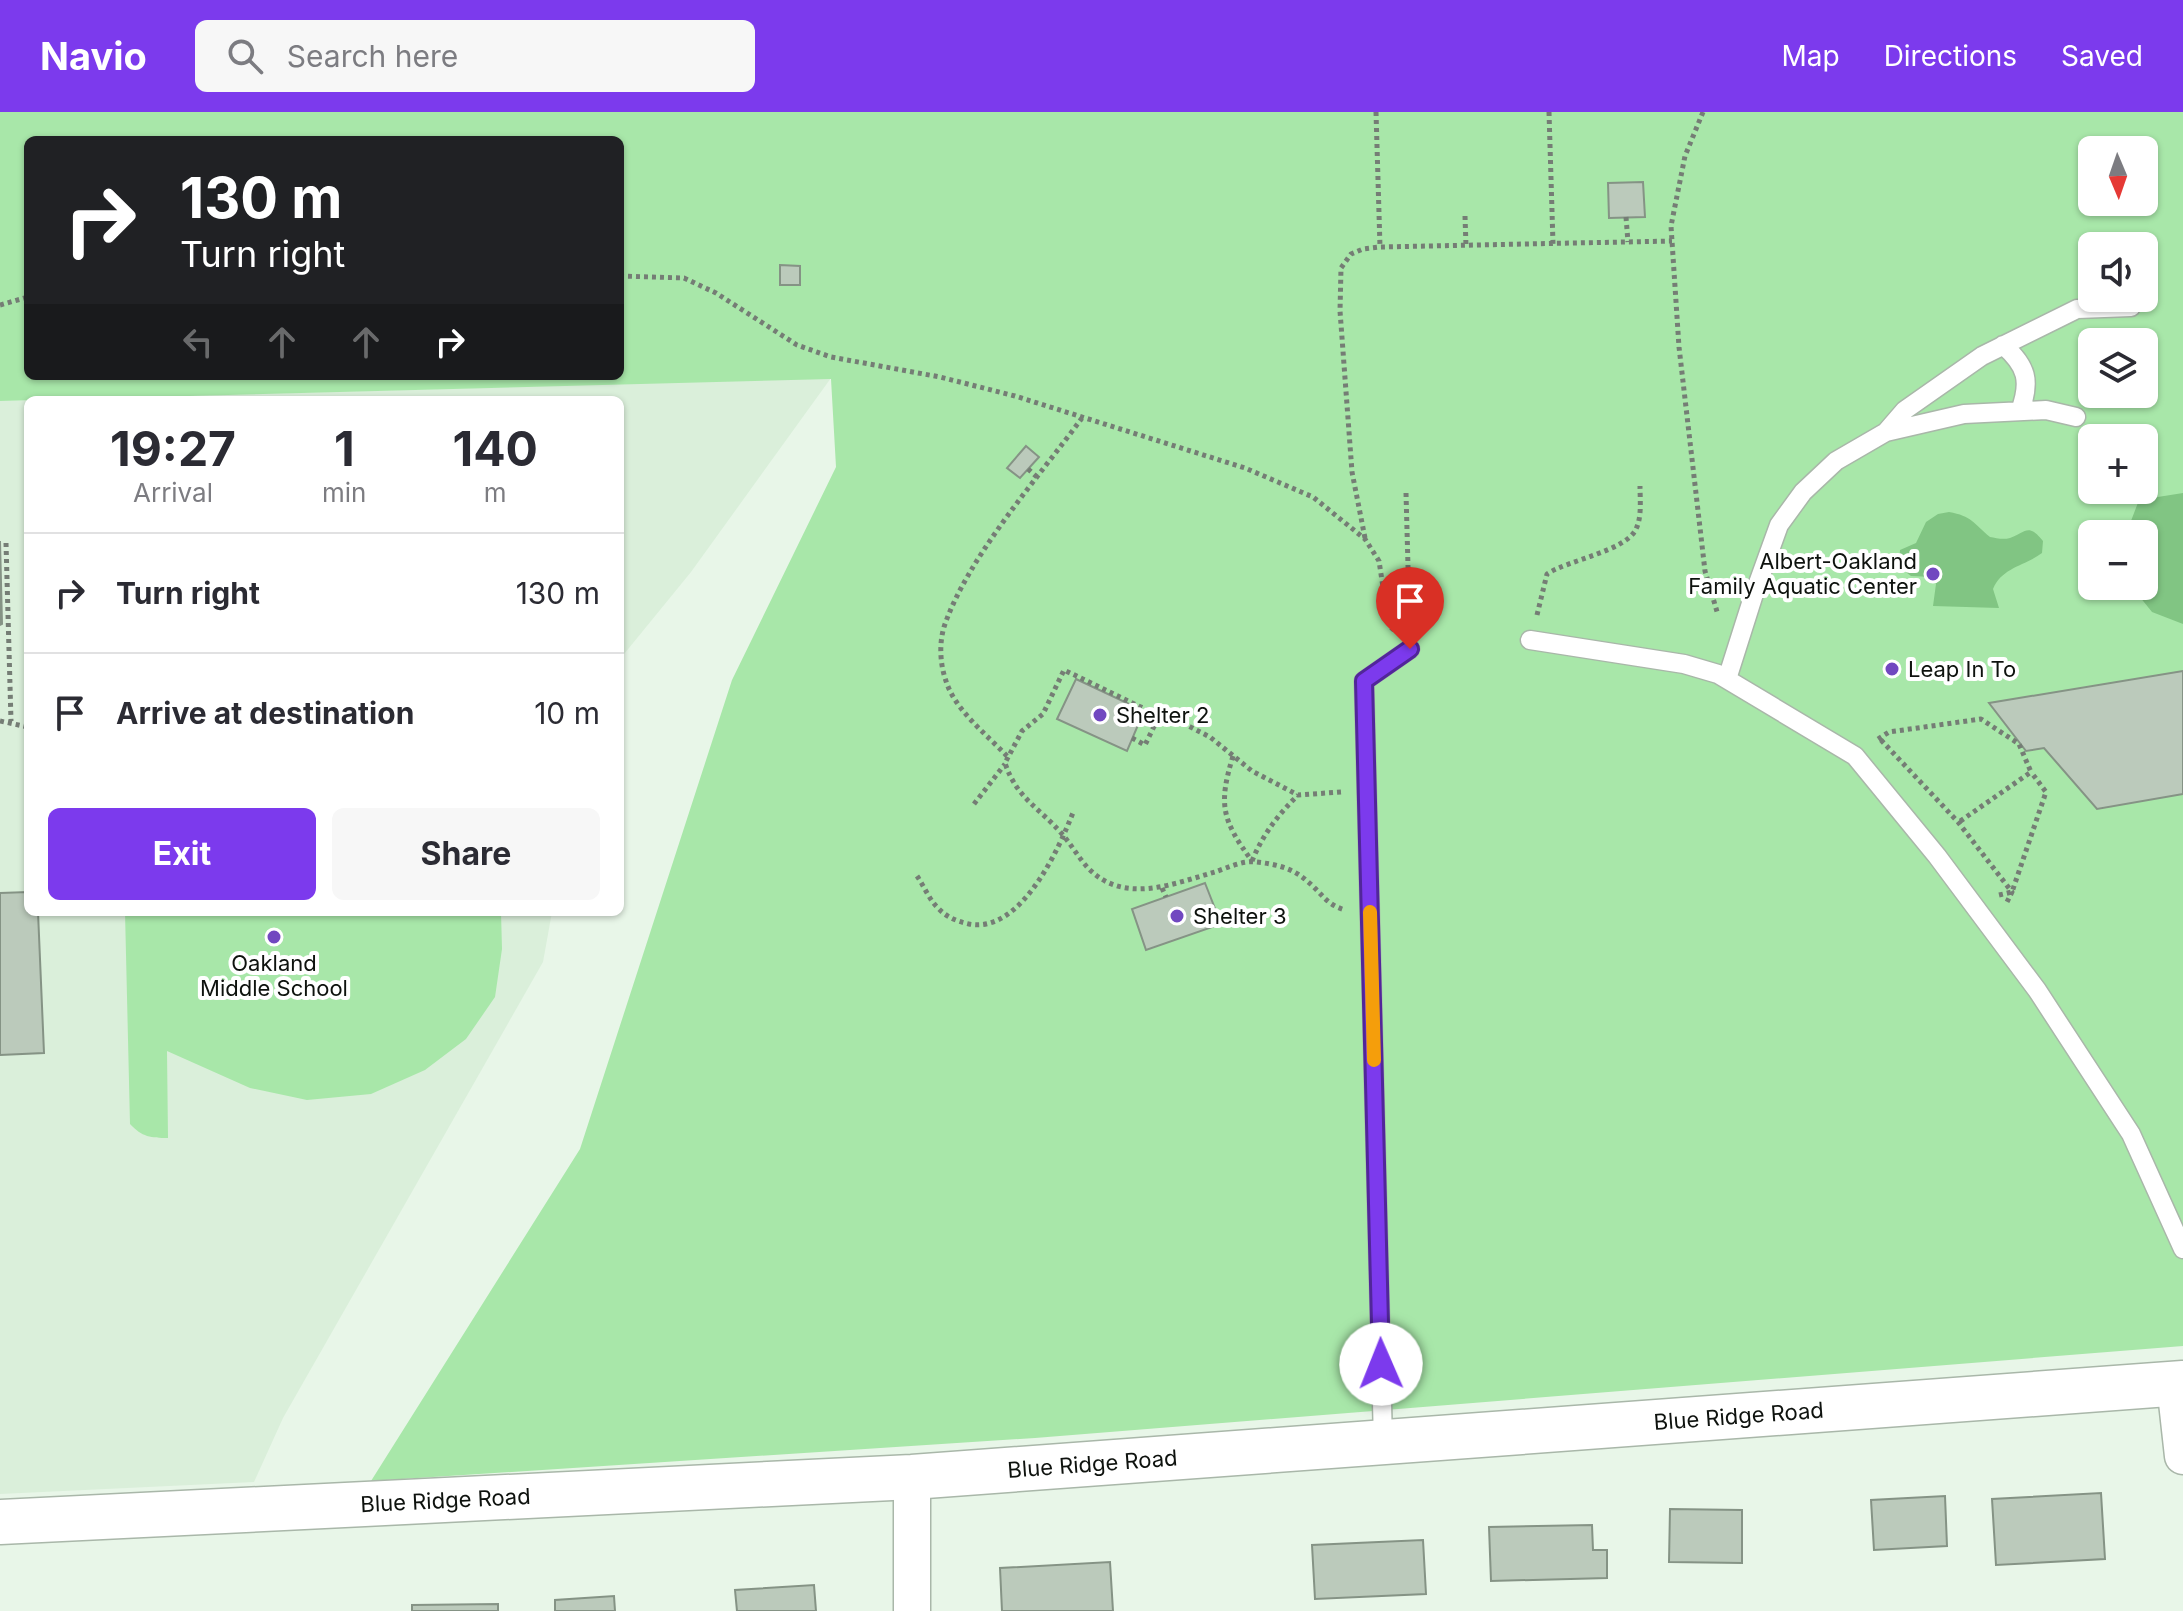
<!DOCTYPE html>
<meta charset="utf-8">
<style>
:root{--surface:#fff;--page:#f7f7f7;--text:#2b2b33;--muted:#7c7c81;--line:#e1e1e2;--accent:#7c3aed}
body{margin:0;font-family:Inter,sans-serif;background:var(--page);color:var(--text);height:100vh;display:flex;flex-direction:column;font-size:30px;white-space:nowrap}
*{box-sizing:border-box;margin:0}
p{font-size:26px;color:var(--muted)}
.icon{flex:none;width:44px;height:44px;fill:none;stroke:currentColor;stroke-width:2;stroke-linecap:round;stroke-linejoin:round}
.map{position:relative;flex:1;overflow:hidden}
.details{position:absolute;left:24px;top:284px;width:600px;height:520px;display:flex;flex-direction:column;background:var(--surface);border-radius:12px;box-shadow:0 2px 6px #0004}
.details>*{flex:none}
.guide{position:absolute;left:24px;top:24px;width:600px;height:244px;border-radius:12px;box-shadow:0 2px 6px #0004;background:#202124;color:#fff;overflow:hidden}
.needle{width:52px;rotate:178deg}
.buttons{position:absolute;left:2078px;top:24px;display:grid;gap:16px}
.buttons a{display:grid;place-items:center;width:80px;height:80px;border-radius:12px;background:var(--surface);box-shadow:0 2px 6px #0004;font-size:40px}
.pin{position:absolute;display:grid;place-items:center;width:68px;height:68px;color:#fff;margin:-82px -34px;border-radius:50% 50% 50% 0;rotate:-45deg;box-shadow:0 0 8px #0007}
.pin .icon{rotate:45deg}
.me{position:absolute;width:88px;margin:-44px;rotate:359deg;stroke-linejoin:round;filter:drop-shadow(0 0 6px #0008)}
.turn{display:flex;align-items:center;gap:28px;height:168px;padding:0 24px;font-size:36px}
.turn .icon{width:104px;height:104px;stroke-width:2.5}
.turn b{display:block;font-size:56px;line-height:68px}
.lanes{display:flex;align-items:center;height:76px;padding:0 24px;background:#0003;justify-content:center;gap:40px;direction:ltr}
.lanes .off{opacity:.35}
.eta{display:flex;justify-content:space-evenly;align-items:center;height:136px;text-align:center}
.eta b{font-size:48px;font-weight:700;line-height:56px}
.button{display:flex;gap:16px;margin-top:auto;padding:16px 24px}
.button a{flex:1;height:92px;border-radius:12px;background:var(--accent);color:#fff;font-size:32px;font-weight:700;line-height:92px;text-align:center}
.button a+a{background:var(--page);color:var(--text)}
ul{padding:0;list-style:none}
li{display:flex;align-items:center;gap:24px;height:120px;padding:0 24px;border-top:2px solid var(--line)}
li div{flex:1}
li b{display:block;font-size:30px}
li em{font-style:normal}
header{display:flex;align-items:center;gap:48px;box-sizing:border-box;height:112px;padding:0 40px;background:var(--accent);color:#fff}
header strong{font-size:38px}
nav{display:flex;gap:44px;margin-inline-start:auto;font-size:28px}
.search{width:560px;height:72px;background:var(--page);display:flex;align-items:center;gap:20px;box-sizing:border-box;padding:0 28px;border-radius:12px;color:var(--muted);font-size:30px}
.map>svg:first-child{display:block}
.built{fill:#daefda}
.green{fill:#a8e7a9;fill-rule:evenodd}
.water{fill:#81c583}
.building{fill:#bbcabb;stroke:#859385;stroke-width:2}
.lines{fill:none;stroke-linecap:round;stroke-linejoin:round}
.service-casing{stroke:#a9b7a9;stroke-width:21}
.minor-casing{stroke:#a9b7a9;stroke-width:39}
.tertiary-casing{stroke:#a9b7a9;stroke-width:47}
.path{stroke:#757d75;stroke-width:5;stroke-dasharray:4 4;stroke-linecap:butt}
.service{stroke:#fff;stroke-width:18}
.minor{stroke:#fff;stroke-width:36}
.tertiary{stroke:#fff;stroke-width:44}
.route-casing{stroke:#51269a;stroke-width:20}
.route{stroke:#7c3aed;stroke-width:14}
.slow{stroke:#f59e0b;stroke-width:14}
.poi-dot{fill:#7148c0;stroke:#fff;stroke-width:3}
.labels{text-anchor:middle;stroke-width:8;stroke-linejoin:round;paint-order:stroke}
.poi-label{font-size:22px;fill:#0e120e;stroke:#fff;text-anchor:start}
.street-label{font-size:22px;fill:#0e120e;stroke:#fff}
</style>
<header>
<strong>Navio</strong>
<div class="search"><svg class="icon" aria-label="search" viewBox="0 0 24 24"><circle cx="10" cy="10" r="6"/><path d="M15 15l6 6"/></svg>Search here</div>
<nav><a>Map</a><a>Directions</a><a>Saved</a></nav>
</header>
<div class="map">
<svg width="2183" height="1499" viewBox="0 0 2183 1499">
<rect width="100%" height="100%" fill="#e8f6e8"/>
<!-- built -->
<path class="built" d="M831,266L691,460L620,547V288H28V800H552L543,850L283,1306L254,1370L0,1382V289Z"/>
<!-- green -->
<path class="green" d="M0,0H2183V1234L1035,1326L371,1369L580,1037L732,568L836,355L831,267L0,289ZM28,28H620V264H28ZM2092,38H2144V90H2092ZM2092,134H2144V186H2092ZM2092,230H2144V282H2092ZM2092,326H2144V378H2092ZM2092,422H2144V474H2092Z
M125,800H501L502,837L495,885L466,927L425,958L371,982L307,988L250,976L167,939L168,1026C151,1026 142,1025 130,1012Z"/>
<!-- water -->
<path class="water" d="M2183,381V512L2152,500L2131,474H2144V422H2126L2139,388Z
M1949,400C1972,404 1973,411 1990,425C1996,426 2003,428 2010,426C2025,421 2028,410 2043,429L2042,441C2025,454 2002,455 1993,477L1999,496L1933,494L1936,472L1932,465L1911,464L1899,455L1900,438L1916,431L1926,410L1938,402Z"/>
<!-- building -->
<path class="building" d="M1643,70L1645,105L1609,106L1608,71Z
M780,153L800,154V173H780Z
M1026,334L1039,345L1020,366L1007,356Z
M0,429L2,512L0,513Z
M2183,559V682L2097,697L2044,636L2026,639L1989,591Z
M1076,567L1144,599L1127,639L1057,607Z
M1205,771L1221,812L1146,838L1132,797Z
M28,780V800H38L44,941L0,943V781Z
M28,780V800H38L44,941L0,943V781Z
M2101,1381L2105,1447L1996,1453L1992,1387Z
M1945,1384L1947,1434L1874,1438L1871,1388Z
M1670,1397L1742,1398V1451L1669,1450Z
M1592,1413L1593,1438H1607V1466L1491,1469L1489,1415Z
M1423,1428L1426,1482L1315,1487L1312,1433Z
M1110,1450L1113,1499H1002L1000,1456Z
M814,1473L816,1499H737L735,1478Z
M614,1484L615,1499H555V1488Z
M498,1492V1499H412V1493Z"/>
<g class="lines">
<!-- service casing -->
<g class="service-casing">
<path id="service" d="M2003,233C2027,254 2031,269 2020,299
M1886,320L1905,298L1982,244L2077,197L2131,195
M1530,528L1684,552L1718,562L1855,644L1937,744L2037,878L2131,1022L2183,1137
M1727,567L1753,485L1779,413L1803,380L1836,349L1886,320L1964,302L2046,298L2076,305
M1383,1330L1364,569L1410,537"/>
</g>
<!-- minor casing -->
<g class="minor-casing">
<path id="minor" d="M2175,1272L2183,1344
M912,1499V1365"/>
</g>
<!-- tertiary casing -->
<g class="tertiary-casing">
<g id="tertiary">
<path id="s1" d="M0,1410L912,1365L2183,1271"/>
</g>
</g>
<!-- path -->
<path class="path" d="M1376,0L1380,135
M1549,0L1553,132
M1703,0L1685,44L1671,114L1679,235L1705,459L1718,503
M1465,104L1466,134
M1626,105L1628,130
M620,164L684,166L716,181L797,233L831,245L940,265L1015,284L1245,356L1313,385L1365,427L1379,449L1389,514L1394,518
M0,193L28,185
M1028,357L1037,365
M1406,381L1409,491
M1365,426L1352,360L1340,199L1341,156L1351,142L1363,137L1380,135L1672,129
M6,431L11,609
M1537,503L1547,462C1568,448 1626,439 1636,417C1642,405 1640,387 1640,374
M0,609L28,615
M1132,626L1145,633L1161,600
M1878,627L1889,620L1981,607L2019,632L2031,660L1959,710
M1881,628L1958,710L2012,780L2006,792
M1007,644C986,622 955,598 946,569C940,552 939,532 944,515C967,446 1038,366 1082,306
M1233,644C1218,693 1222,708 1252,749
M1341,680L1298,683L1252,659L1210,625L1157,598H1147L1064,558L1043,602L1022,619L1005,651C1017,687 1039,695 1062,722C1071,732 1078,745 1088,756C1124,793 1172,772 1215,760C1227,756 1243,748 1256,750C1275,752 1293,756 1307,769C1322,781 1325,792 1345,798
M974,692L1005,652
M1252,749C1263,722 1278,703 1298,683
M917,764C924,774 929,787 937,795C946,805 956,809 969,812C1021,822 1059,737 1074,698
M1162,776L1166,785
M1999,783L2012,780L2046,680L2031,660"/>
<!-- service -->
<use href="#service" class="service"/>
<!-- minor -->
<use href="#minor" class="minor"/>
<!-- tertiary -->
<use href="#tertiary" class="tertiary"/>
</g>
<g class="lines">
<!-- route casing -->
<g class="route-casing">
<path id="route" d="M1381,1252L1364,569L1410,537"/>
</g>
<!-- route -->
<use href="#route" class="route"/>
<!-- slow -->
<path class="slow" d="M1370,800L1374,948"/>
</g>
<!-- markers -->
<g class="poi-dot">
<circle cx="1933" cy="462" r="8"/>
<circle cx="1892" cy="557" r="8"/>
<circle cx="1100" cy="603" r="8"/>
<circle cx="1177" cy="804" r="8"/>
<circle cx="274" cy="825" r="8"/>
</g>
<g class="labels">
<!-- poi labels -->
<g class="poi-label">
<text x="1917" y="457" text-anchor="end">Albert-Oakland<tspan x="1917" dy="25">Family Aquatic Center</tspan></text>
<text x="1908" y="565">Leap In To</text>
<text x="1116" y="611">Shelter 2</text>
<text x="1193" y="812">Shelter 3</text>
<text x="274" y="859" text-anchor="middle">Oakland<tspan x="274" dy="25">Middle School</tspan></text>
</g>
<!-- street labels -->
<g class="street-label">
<text dy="8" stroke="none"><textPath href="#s1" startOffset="1742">Blue Ridge Road</textPath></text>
<text dy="8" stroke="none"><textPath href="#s1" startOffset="1094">Blue Ridge Road</textPath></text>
<text dy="8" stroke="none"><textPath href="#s1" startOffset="446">Blue Ridge Road</textPath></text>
</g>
</g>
</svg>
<div class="buttons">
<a><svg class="needle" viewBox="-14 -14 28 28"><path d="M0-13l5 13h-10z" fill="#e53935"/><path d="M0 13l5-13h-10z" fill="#7c7c81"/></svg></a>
<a><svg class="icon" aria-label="sound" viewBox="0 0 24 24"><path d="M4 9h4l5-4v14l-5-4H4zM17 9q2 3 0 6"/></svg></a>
<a><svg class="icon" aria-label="layers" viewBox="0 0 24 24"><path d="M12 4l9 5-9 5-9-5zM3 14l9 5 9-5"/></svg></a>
<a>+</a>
<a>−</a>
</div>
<div class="pin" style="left:1410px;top:537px;background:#d93025"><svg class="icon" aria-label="arrive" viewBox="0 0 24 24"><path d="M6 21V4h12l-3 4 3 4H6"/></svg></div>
<svg class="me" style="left:1381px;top:1252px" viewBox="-20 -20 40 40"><circle r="19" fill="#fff"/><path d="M0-13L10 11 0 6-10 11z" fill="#7c3aed"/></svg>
<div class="guide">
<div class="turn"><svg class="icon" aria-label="right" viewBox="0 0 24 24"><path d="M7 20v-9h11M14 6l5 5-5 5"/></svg><div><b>130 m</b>Turn right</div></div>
<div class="lanes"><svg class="icon off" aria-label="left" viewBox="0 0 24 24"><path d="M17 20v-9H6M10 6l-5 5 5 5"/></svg><svg class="icon off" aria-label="ahead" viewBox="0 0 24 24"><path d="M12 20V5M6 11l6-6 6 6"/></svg><svg class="icon off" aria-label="ahead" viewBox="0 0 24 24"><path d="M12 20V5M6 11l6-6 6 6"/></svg><svg class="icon" aria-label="right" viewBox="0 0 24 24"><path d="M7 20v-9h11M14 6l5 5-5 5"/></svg></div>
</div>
<section class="details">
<div class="eta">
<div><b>19:27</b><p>Arrival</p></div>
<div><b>1</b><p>min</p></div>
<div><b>140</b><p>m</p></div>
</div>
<ul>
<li><svg class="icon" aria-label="right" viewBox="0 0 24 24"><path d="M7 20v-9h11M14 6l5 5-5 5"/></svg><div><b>Turn right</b></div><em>130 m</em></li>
<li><svg class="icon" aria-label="arrive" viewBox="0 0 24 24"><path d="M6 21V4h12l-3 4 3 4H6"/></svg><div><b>Arrive at destination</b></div><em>10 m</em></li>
</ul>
<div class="button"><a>Exit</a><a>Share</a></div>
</section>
</div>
